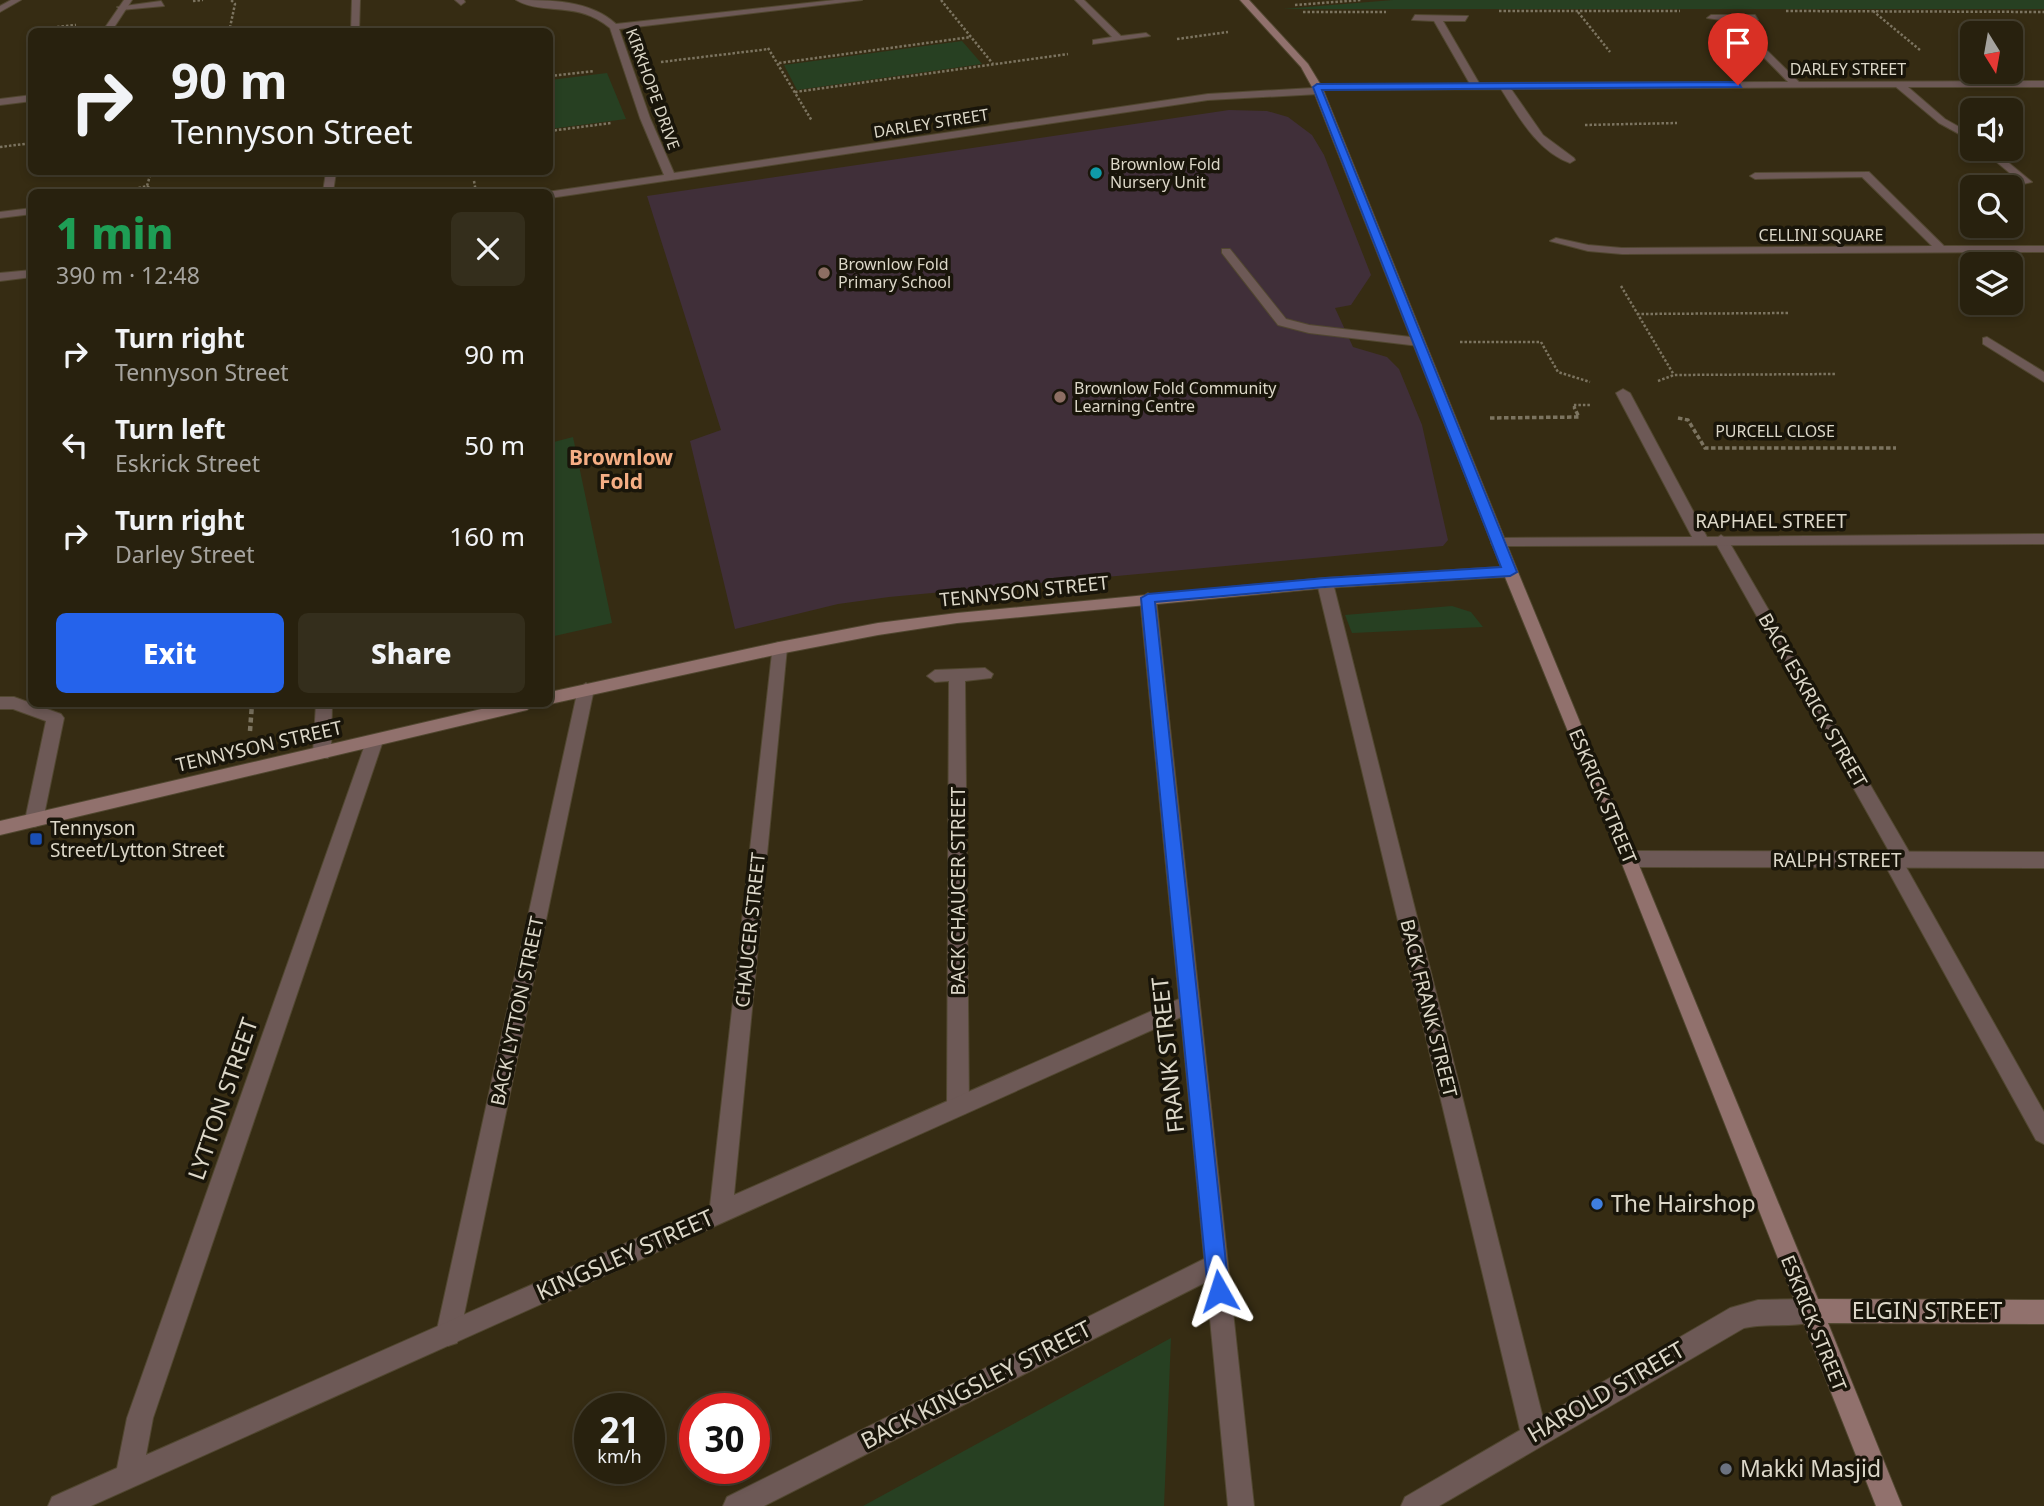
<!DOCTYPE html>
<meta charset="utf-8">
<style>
:root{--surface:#28210e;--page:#342e1c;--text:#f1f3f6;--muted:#a5a39e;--line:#443e2e;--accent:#2563eb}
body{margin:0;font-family:"Noto Sans",sans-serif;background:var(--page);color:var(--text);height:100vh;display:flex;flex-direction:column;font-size:26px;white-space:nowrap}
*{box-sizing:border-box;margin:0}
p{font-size:23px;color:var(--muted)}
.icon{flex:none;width:38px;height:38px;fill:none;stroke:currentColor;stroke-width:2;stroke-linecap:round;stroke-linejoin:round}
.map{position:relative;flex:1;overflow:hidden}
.details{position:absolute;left:28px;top:189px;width:525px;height:518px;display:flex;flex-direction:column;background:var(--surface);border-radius:10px;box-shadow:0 4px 10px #0003,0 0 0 2px var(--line)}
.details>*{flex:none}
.top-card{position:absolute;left:28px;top:28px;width:525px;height:147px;border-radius:10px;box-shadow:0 4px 10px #0003,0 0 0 2px var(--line);background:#28210e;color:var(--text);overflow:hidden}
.needle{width:46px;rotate:169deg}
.fabs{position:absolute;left:1960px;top:21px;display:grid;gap:14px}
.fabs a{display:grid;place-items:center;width:63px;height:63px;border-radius:10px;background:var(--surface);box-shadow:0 4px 10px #0003,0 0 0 2px var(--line);font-size:35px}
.speed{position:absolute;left:574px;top:1393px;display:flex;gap:14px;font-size:35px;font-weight:700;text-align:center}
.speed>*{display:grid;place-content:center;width:91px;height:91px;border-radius:50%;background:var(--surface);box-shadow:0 4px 10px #0003,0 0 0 2px var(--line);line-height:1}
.speed small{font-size:18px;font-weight:400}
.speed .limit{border:10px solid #d22;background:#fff;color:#111}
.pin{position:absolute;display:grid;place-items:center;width:60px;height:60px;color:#fff;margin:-72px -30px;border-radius:50% 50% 50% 0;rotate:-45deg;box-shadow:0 0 7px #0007}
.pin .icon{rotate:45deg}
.me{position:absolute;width:77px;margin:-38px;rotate:354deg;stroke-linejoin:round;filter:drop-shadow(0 0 5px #0008)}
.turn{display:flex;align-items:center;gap:24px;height:147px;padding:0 28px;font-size:32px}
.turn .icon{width:91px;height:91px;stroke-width:2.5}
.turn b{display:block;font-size:49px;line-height:60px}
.round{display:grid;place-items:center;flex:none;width:74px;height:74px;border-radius:10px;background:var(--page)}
.headline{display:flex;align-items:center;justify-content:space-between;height:119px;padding:0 28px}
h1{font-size:42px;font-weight:800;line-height:52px;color:#1e9e55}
.primary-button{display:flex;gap:14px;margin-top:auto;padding:14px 28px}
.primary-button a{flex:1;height:80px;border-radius:10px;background:var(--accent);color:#fff;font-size:28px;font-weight:800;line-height:80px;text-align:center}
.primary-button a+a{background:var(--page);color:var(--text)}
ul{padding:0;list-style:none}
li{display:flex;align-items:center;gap:21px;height:91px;padding:0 28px}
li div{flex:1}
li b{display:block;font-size:26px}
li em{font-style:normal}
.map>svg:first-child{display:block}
.education{fill:#402f39}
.green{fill:#274022}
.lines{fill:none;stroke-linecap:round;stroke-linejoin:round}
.lane-casing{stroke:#514730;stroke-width:2}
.street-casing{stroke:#514730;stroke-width:2}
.secondary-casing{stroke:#514730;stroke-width:2}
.path-far2{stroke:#7c7460;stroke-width:2.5;stroke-dasharray:2.5 2;stroke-linecap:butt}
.path-far1{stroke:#7c7460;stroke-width:3.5;stroke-dasharray:4.5 2.5;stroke-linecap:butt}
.path{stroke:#7c7460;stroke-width:4.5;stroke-dasharray:5 3.5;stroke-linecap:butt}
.lane{fill:#6d5956;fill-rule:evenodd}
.street{fill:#6d5956;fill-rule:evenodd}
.secondary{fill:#91716d;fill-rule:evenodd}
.route{fill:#2563eb;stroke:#184099;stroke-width:2}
.culture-dot{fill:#0f9aa8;stroke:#19150a;stroke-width:2.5}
.education-dot{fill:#8d6e63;stroke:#19150a;stroke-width:2.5}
.transit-dot{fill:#1a4fb4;stroke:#19150a;stroke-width:2.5}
.shop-dot{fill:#3f7fe0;stroke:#19150a;stroke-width:2.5}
.worship-dot{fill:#6b7280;stroke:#19150a;stroke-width:2.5}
.labels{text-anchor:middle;stroke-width:7;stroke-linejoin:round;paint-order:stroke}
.far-street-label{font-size:16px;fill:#dcd7c8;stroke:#19150a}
.far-poi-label{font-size:16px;fill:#dcd7c8;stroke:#19150a;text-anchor:start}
.street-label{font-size:19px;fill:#dcd7c8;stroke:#19150a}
.poi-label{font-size:19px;fill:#dcd7c8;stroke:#19150a;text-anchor:start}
.neighbourhood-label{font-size:21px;font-weight:bold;fill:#f5ae84;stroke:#19150a}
.near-street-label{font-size:23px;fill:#dcd7c8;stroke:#19150a}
.near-poi-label{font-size:23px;fill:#dcd7c8;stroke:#19150a;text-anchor:start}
</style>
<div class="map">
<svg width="2044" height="1506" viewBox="0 0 2044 1506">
<rect width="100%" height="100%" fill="#362c13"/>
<!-- education -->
<path class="education" d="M1229,110L1267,111L1288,117L1312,135L1324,155L1371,275L1351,305L1335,308L1353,347L1387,357L1399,369L1422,425L1448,540L1443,546L889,597L838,604L735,629L690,441L721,430L647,196Z"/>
<!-- green -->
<path class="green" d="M1393,0H2044V9H1283Z
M962,41L982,64L797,90L784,65Z
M607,73L626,119L550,129V80Z
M573,437L612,623L550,637V443Z
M1452,606L1471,612L1483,627L1352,633L1345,615Z
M1171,1338L1164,1506H863Z"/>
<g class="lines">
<!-- lane casing -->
<g class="lane-casing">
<path id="lane" d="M352,0H360L359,32H351Z
M455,0H464L465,2L461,5Z
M161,1L164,6L121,10L117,7Z
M1222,249H1230L1286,319L1309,325L1419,338L1425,342L1419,346L1309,333L1278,325L1222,253Z
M1721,535L1728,540L1911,855L1913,860L1911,865L1906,867L2044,1112V1144L2036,1140L1885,865L1883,860L1885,855L1890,853L1714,540Z
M1325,578L1333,583L1547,1434L1543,1443L1534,1447L1525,1443L1521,1434L1317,583Z
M985,668L993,674L991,678L965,681L969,1106L966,1113L958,1116L950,1113L947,1106L949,681L935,682L927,676L935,670Z
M586,683L594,689L460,1334L457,1343L448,1346L439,1343L436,1334L578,689Z
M0,697H14L61,714L64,718L43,820L40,825L34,827L28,825L25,820L46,721L13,709H0Z
M316,704H332L331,753L328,758H316L313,753Z
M1216,1253L1224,1257L1228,1265L1224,1273L764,1506H723L727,1497Z"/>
</g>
<!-- street casing -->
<g class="street-casing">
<path id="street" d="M11,0H21L0,12V6Z
M124,0H132L111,32H102Z
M516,0C550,0 590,0 616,24L835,0H862L619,29L650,118L674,173L1208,94L1313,88L1317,84H1470L1434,21L1412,20L1415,15L1468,16L1465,21H1443L1479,83L1788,82L1728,21L1707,18L1711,15H1755L1758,20L1737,21L1799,82L2044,81V87H1908L1945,119L1972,134V141L1939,123L1896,87L1511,89L1543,135L1574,158L1575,160L1570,163C1537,151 1519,117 1501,89L1323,90L1319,94L1208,100L550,198V192H547L664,175L640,118L610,28C577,0 544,16 516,0Z
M1075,0H1084L1121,36L1146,33L1150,36L1093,44V40L1112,37Z
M32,95V101L0,105V99Z
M1981,149H1992L2032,182L2023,184Z
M326,172H336L333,192H323Z
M1869,172L1944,246H2044V252L1622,254L1588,251L1550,241L1556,238L1588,245L1622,248L1932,246L1862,177L1755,179L1750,176L1755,173Z
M32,208V214L0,218V212Z
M32,270V277L0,281V273Z
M1987,337L2044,372V382L1983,344V338Z
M1623,389L1630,393L1707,537L2044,534V544L1493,546L1491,543L1498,538L1692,537L1616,393Z
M1148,593L1156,598L1254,1506H1228L1181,1017L91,1506H48L52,1497L117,1468L127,1418L368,736H380L383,741L153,1418L146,1455L710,1206L773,644L779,642L787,648L734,1195L1179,999L1140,598Z
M1629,851L2044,852V868L1629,867L1622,864L1620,859L1622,854Z
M1809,1299L1818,1302L1821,1311L1818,1320C1795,1329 1767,1322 1744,1328L1439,1506H1401L1405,1497L1730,1308L1758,1300Z"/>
</g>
<!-- secondary casing -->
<g class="secondary-casing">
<path id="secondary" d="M1240,0H1249L1308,64L1322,87L1518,572L1818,1299L2044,1300V1324L1828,1323L1902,1506H1876L1620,859L1505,577L1325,588L957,623L878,635L779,654L550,704H548L550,692L779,642L878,623L957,613L1325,578L1501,567L1312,87L1301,67Z
M503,704H535L527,710L0,835V821Z"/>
</g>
<!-- path-far2 -->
<path class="path-far2" d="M941,0L993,64
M193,1L203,0
M1295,5L1361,0
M1499,11H1680
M1786,11L2044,12
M1873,11L1920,50
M1303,12H1386
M1578,12L1610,52
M57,27L76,25
M229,32L235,4L231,0
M1177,39L1228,32
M768,48L812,121
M661,62L769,49
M779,63L971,37
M550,76L594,71
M795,92L1068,54
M1585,125L1677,123
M550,131L611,123
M0,147L32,143
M474,181L476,192
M147,186L155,192
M121,192L147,186L151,172
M1621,286L1674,375
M1637,314L1790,313
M1460,342H1541L1558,372L1590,382
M1658,381L1674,375L1835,374
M1575,408L1573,405H1591"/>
<!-- path-far1 -->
<path class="path-far1" d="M1490,418L1579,417L1574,407
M1678,418L1688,420L1705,448H1896"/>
<!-- path -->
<path class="path" d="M250,731L252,704"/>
<!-- lane -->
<use href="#lane" class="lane"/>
<!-- street -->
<use href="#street" class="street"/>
<!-- secondary -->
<use href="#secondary" class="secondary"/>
</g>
<!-- route -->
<path class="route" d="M1738,82L1741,87L1322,90L1517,572L1510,576L1325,587L1155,602L1229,1291L1226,1299L1219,1302L1211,1299L1208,1291L1141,598L1148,594L1325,578L1501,567L1313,87L1317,84Z"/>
<!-- markers -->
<circle class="culture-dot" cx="1096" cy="173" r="7"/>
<g class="education-dot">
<circle cx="824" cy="273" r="7"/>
<circle cx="1060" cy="397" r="7"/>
</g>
<rect class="transit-dot" x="29" y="832" width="14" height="14" rx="3.5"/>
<circle class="shop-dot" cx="1597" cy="1204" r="7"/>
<circle class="worship-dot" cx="1726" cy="1469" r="7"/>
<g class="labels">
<!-- far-street labels -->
<g class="far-street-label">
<text x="1848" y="75">DARLEY STREET</text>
<text transform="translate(653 89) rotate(70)" y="6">KIRKHOPE DRIVE</text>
<text transform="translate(931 123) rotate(-9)" y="6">DARLEY STREET</text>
<text x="1821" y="241">CELLINI SQUARE</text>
<text x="1775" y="437">PURCELL CLOSE</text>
</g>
<!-- far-poi labels -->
<g class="far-poi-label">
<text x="1110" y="170">Brownlow Fold<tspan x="1110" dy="18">Nursery Unit</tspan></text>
<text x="838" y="270">Brownlow Fold<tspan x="838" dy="18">Primary School</tspan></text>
<text x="1074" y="394">Brownlow Fold Community<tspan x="1074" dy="18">Learning Centre</tspan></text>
</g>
<!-- street labels -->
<g class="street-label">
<text x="1771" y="528">RAPHAEL STREET</text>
<text transform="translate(1024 591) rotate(-6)" y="7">TENNYSON STREET</text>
<text transform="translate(1813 700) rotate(60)" y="7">BACK ESKRICK STREET</text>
<text transform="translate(259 746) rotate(-13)" y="7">TENNYSON STREET</text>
<text transform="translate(1603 796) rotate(67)" y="7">ESKRICK STREET</text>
<text x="1837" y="867">RALPH STREET</text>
<text transform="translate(958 891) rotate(-90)" y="7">BACK CHAUCER STREET</text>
<text transform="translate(750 930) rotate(-84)" y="7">CHAUCER STREET</text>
<text transform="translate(1429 1008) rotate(76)" y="7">BACK FRANK STREET</text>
<text transform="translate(517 1011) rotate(-78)" y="7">BACK LYTTON STREET</text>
<text transform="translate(1814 1323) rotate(68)" y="7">ESKRICK STREET</text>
</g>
<!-- poi labels -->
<g class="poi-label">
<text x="50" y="835">Tennyson<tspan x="50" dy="22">Street/Lytton Street</tspan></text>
</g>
<!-- neighbourhood labels -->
<g class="neighbourhood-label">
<text x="621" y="465">Brownlow<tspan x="621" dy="24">Fold</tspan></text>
</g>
<!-- near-street labels -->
<g class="near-street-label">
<text transform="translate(1168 1055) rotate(-96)" y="8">FRANK STREET</text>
<text transform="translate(223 1099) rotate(-71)" y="8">LYTTON STREET</text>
<text transform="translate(625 1255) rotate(-24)" y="8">KINGSLEY STREET</text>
<text x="1927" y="1319">ELGIN STREET</text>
<text transform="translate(976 1385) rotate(-27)" y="8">BACK KINGSLEY STREET</text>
<text transform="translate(1606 1392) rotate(-30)" y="8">HAROLD STREET</text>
</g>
<!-- near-poi labels -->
<g class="near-poi-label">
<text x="1611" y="1212">The Hairshop</text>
<text x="1740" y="1477">Makki Masjid</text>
</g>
</g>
</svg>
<div class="fabs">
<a><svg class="needle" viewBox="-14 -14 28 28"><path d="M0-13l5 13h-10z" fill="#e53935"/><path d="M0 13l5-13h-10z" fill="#a5a39e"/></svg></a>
<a><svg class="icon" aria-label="sound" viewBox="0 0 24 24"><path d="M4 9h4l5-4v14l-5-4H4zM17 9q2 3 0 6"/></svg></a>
<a><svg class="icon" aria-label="search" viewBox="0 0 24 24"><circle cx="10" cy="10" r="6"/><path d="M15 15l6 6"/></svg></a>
<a><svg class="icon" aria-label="layers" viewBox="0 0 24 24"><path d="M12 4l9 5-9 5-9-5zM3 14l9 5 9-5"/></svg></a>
</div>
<div class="speed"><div>21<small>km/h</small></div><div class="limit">30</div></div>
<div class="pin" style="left:1738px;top:85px;background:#d93025"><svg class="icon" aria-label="arrive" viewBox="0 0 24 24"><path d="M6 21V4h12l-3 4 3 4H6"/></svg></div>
<svg class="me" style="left:1219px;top:1291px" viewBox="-20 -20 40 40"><path d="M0-17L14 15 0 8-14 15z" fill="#2563eb" stroke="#fff" stroke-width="4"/></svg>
<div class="top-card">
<div class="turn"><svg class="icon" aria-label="right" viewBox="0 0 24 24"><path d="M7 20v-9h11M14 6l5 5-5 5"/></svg><div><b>90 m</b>Tennyson Street</div></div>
</div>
<section class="details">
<div class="headline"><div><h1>1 min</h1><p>390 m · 12:48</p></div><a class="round"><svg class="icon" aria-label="close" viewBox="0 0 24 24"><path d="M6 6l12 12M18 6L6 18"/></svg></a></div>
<ul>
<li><svg class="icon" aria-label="right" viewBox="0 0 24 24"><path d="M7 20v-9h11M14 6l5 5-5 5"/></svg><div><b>Turn right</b><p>Tennyson Street</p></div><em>90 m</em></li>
<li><svg class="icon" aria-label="left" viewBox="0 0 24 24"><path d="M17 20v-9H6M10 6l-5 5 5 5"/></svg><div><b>Turn left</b><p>Eskrick Street</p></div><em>50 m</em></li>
<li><svg class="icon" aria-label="right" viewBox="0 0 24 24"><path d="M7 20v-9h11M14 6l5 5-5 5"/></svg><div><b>Turn right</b><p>Darley Street</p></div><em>160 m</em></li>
</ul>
<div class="primary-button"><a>Exit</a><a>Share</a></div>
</section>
</div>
